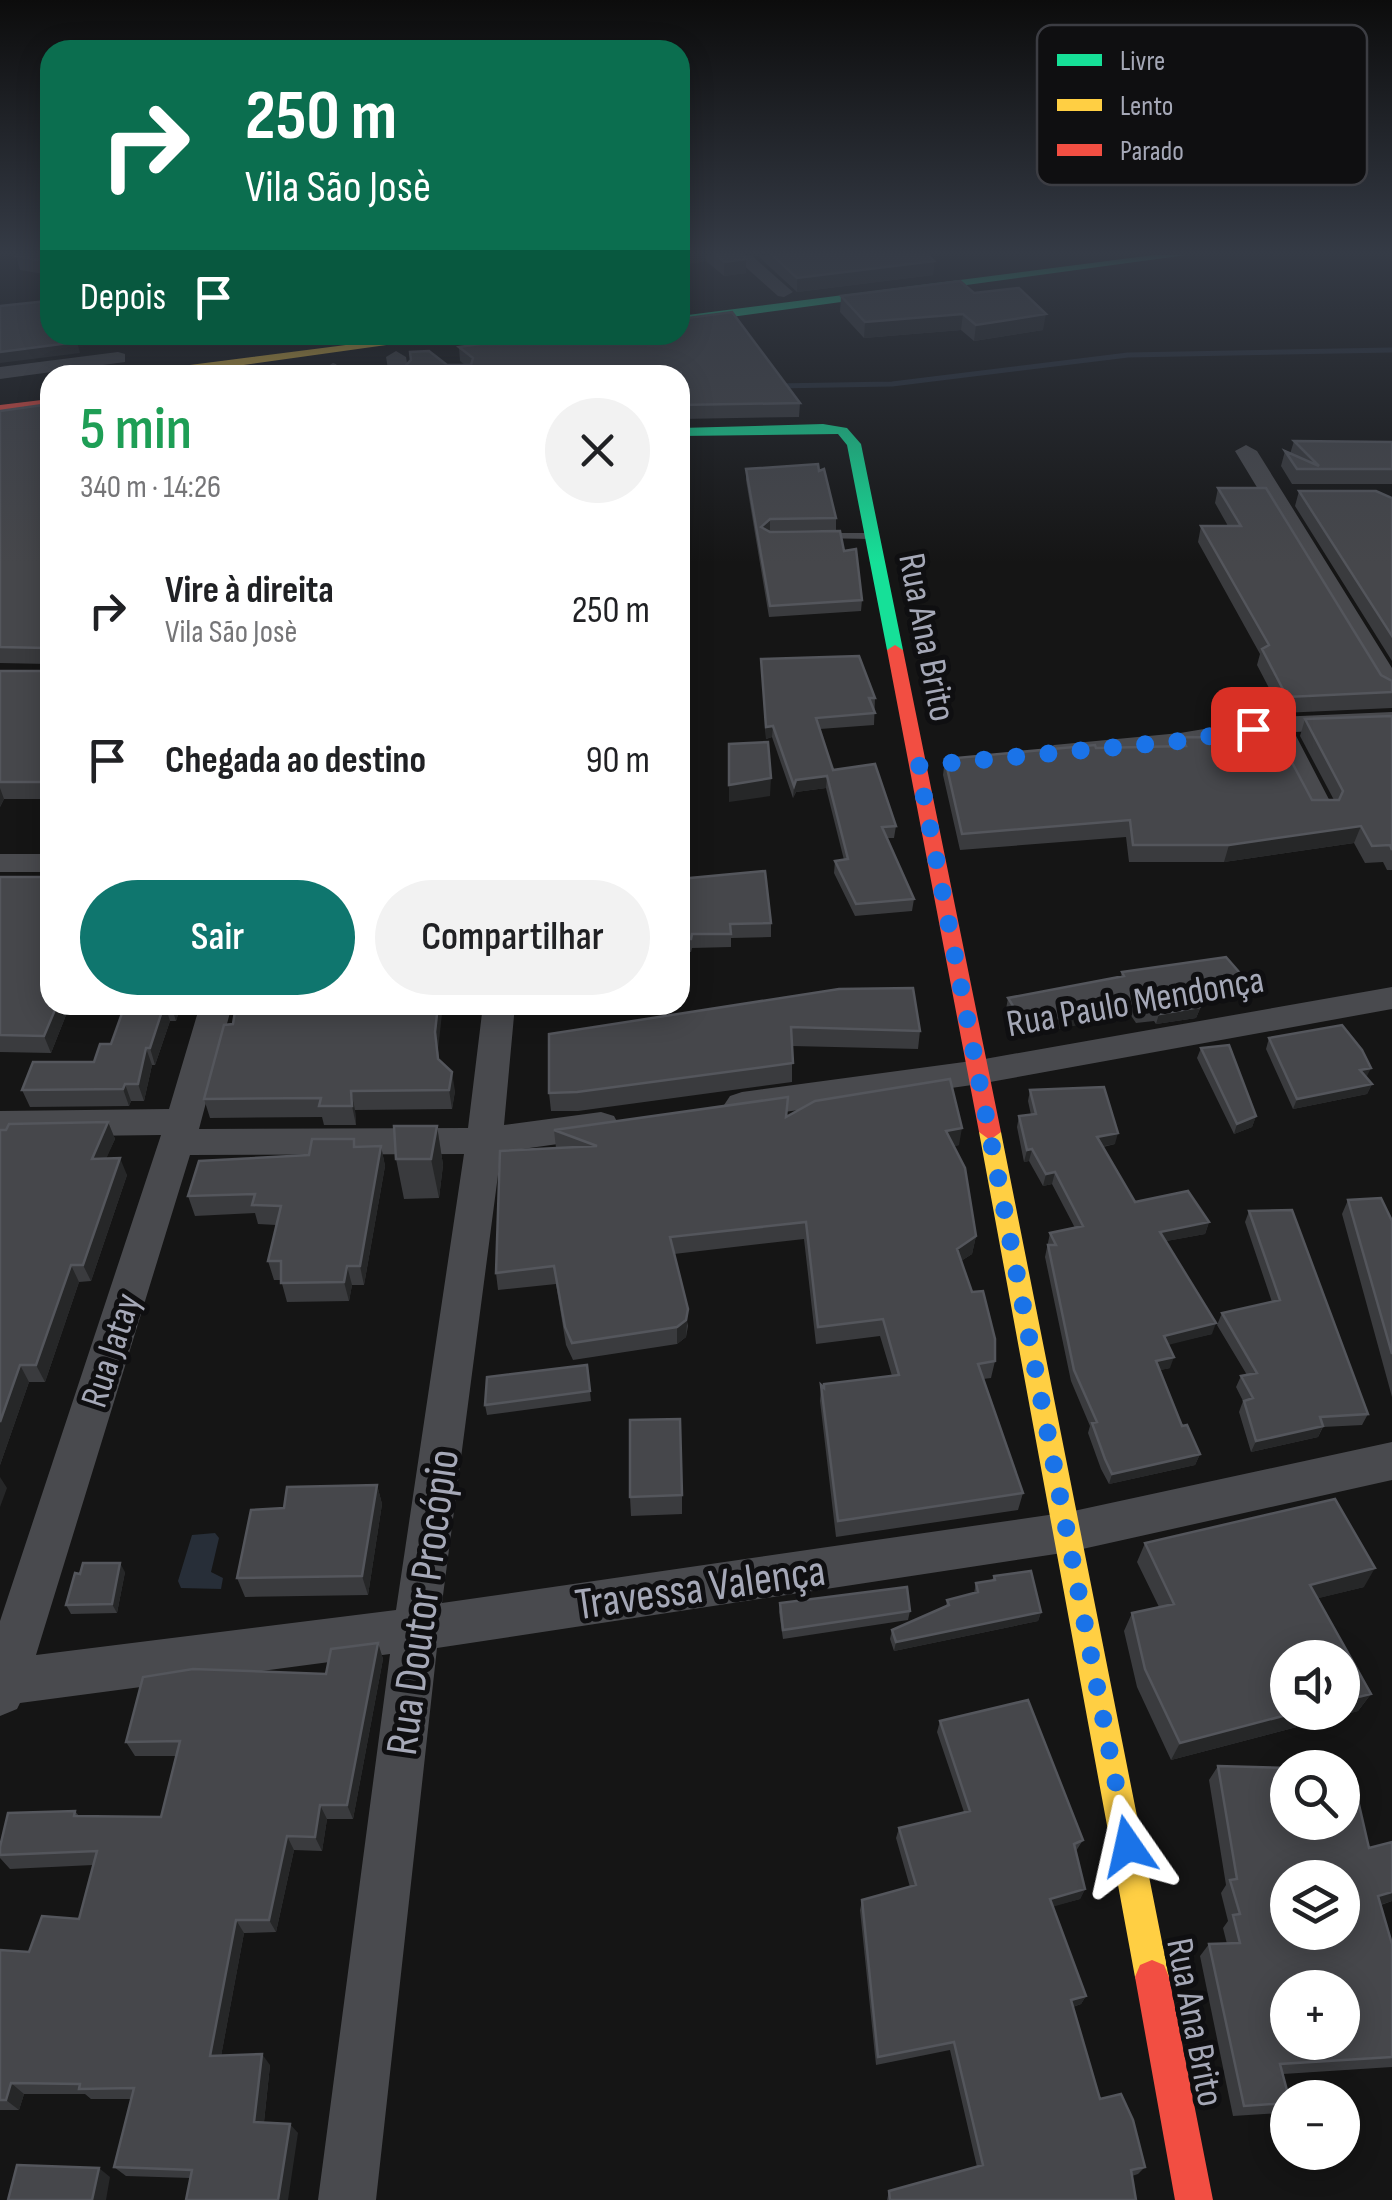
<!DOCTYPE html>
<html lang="pt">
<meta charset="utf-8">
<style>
:root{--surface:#fff;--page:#f2f2f2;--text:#202124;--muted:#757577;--accent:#0f766e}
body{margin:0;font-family:"Sofia Sans Condensed",sans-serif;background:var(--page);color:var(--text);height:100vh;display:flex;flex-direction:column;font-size:38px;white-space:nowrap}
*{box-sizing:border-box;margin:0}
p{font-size:32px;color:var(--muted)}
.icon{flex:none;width:55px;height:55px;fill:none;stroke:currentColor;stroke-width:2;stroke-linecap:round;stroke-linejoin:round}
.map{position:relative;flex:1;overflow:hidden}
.drawer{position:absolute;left:40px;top:365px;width:650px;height:650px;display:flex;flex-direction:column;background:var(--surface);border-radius:30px;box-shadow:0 5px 25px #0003}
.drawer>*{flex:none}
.top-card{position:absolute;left:40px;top:40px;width:650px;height:305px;border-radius:30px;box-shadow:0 5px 25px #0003;background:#0b6e4f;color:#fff;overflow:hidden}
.controls{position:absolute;left:1270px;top:1640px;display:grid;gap:20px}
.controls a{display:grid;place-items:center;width:90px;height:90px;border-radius:50%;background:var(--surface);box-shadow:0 5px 25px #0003;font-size:50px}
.pin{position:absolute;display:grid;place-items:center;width:85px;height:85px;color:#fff;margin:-42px;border-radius:20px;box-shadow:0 5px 15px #0006}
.me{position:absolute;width:110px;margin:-55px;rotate:349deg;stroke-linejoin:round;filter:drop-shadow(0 0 8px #0008)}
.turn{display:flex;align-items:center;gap:35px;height:210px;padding:0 40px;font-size:45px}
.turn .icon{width:130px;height:130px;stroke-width:2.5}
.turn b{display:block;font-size:70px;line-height:85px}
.then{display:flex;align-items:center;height:95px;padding:0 40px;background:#0003;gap:20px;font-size:38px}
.round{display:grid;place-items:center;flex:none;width:105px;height:105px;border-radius:52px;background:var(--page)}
.overview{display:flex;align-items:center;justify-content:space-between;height:170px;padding:0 40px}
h1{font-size:60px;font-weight:600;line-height:75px;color:#1e9e55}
.cta{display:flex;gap:20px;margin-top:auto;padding:20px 40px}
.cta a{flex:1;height:115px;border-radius:60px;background:var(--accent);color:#fff;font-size:40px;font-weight:600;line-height:115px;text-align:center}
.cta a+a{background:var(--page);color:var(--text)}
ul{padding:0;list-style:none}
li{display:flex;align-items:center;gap:30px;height:150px;padding:0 40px}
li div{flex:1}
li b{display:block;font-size:38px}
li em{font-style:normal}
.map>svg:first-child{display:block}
.water{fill:#272e38}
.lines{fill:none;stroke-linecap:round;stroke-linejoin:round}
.stream{stroke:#272e38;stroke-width:5}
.lane{fill:#494a4e;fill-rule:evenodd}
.street{fill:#494a4e;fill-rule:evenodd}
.fast{fill:#16e098;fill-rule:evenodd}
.slow{fill:#ffcf43;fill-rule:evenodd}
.jam{fill:#f24e42;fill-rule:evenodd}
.wall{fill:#3a3b3e}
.shaded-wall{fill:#262728}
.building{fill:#46474b;stroke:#54565c;stroke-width:2.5;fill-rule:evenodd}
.route{stroke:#1a73e8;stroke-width:18;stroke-dasharray:0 32.4}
.labels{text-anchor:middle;stroke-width:10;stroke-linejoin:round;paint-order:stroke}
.street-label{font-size:38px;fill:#a5a8b7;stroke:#0f0f11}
.near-street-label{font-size:45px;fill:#a5a8b7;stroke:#0f0f11}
.key{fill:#0f0f11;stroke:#3c3d43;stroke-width:2.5}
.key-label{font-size:28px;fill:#a5a8b7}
</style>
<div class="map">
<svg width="1392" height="2200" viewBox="0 0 1392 2200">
<rect width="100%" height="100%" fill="#151515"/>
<!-- water -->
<path class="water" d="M215,1533L219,1538L211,1572L223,1578L221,1589L181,1588L178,1581L192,1535Z"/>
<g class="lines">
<!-- stream -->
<path class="stream" d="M775,386L892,384L1128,355L1392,350"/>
<!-- lane -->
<path class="lane" d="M333,363L336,364L343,375H333L328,366Z
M818,533H872L878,536L872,539L814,538L812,536Z"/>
<!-- street -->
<path class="street" d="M732,255H751L793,292L784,297L778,296Z
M396,351L406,357L409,375H389L386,357Z
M118,352L125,354V362L0,379V367Z
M1246,445L1257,451L1392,668V697L1379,689L1235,451Z
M1392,712V728L1294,732L1334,809L1330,815H1310L1306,809L1268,735L1180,749L1054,761L1040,753L1054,745L1180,733L1277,717Z
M0,854H50V872H0Z
M1392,987V1009L979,1084L742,1118L730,1114L724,1105L730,1096L742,1092L979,1060Z
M200,1005H232L199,1129L468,1128L483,1005H515L504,1125L601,1112L614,1116L619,1125L614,1134L601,1138L501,1152L442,1603L1069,1512L1392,1442V1480L1069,1552L437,1648L376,2200H318L390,1654L20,1703L17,1709L0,1716V1621L161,1135L0,1137V1111L169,1109ZM464,1154L396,1610L36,1655L190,1155Z"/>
<!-- fast -->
<path class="fast" d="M1154,255H1186L680,324V316Z
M823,424L847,428L861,444L903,650L901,653L887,650L847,445L838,434L680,436V428Z"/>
<!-- slow -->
<path class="slow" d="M424,335H458L172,375H137L143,371Z
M990,1124L1001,1132L1169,1977L1164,1989L1152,1994L1140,1989L1135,1977L979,1132Z"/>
<!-- jam -->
<path class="jam" d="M50,399V407L0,413V405Z
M895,645L903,650L1001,1132L990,1140L979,1132L887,650Z
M1152,1960L1164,1965L1169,1977L1213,2200H1175L1135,1977L1140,1965Z"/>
</g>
<!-- wall -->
<path class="wall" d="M50,255V275L20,270L16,256Z
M680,255H743L746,259V273L724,276L706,261L680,265Z
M757,255H928L934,261L933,275L797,292Z
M974,293L1043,330L974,341L961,330L864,338L840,312L841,296Z
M732,312L800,403L799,417L680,419V375H404L406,365L411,360L410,352L429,351L447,365H465L460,361L459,347L541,335H680V319Z
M50,404V799H4L0,807V671H45L48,667V664L0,663V411Z
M1294,441L1392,442V484H1292L1281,466L1285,451L1290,454Z
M746,469L819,471L836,518V530L769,531L844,551L862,600L861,611L769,617L746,480Z
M1218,488L1381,675L1392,681V708L1282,713L1257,665L1260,654L1198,542L1201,526H1228L1215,503Z
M1299,491L1392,498V661L1295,506Z
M761,659L875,698L874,725L820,729L833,770L896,826L894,838H887L914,899L912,911L855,916L834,873L835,861L844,860L826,788L796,792L793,798L772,737L766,739Z
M1392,716V870H1387L1383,862L1365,863L1354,843L1224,862H1129L1126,837L960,850L943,775L945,759L1096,748L1179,746L1182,737L1312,800H1334L1300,736L1305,719Z
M0,877L50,1005H70L51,1053L0,1052Z
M680,879L771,923V937L731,938V947L692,948L691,952L680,953Z
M1122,972L1246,980L1242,991L1204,999L1196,1018L1156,1024L1154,1021L1136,1023L1130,1014L1023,1036L1006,1009L1008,998L1121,976Z
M839,989L920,1031L918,1049L792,1046V1082L578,1111H551L549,1093Z
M125,1005H181L176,1021H170L155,1065H152L144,1101H131L129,1106L30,1107L22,1090L94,1062L111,1044Z
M1269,1038L1367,1078L1372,1084L1367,1094L1293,1109L1266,1049Z
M1201,1048L1256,1116L1252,1127L1234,1134L1197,1058Z
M438,1050L439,1060L455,1091L452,1109L355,1110L356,1125H324L322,1117L210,1118L204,1099Z
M1030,1090L1115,1144L1103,1147L1135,1202L1209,1222L1205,1234L1166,1241L1212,1334L1168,1344L1170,1368L1160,1370L1182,1426L1200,1454L1195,1465L1109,1484L1101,1469L1088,1433L1090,1426L1071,1381L1045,1257L1050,1233L1075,1228L1052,1184L1043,1186L1029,1161L1024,1162L1017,1127L1019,1116L1031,1115L1028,1101Z
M787,1117L959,1145L954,1146L976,1236L972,1254L961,1261L995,1361L991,1378L983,1379L1023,1493L1018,1510L836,1537L820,1401L821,1385L824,1387L892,1376L880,1336L816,1344L804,1239L674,1254L688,1326L686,1337L677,1344L573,1360L566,1345L556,1284L498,1290L496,1273L556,1148L554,1130Z
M108,1122L115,1139L106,1158L127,1175L91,1281L79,1282L45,1382H29L0,1465V1130Z
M437,1126L443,1165L439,1198L404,1199L396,1159Z
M381,1146L385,1166L364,1285H352L349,1301L287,1302L281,1280H274L268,1261L276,1225L258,1224L255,1213L195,1216L188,1196L309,1155L355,1147Z
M1348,1200L1392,1221V1397L1342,1214Z
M1249,1211L1368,1414L1362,1425L1323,1427L1318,1437L1251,1452L1239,1412L1243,1401L1236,1387L1241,1376L1247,1375L1217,1325L1222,1313L1272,1302L1245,1222Z
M587,1365L591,1401L487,1415L485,1405Z
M377,1485L382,1504L368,1595L245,1597L237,1578L284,1508Z
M682,1495V1514L631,1516L630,1497Z
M1145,1543L1364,1587L1318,1598L1371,1694L1358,1711L1171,1760L1137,1687L1124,1631L1132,1613L1159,1607L1137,1562Z
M125,1572L117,1613L71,1614L66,1605Z
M994,1576L1041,1612L1038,1621L894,1651L890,1639L892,1630L946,1607L947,1600L974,1593L976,1583L992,1580Z
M780,1603L910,1611L908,1620L783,1639L779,1612Z
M378,1643L383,1659L353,1819H327L322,1851L294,1850L276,1932L244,1933L221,2056L270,2065L264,2122L298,2133L190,2178L126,2176L114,2167L131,2099H91L85,2094H24L19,2110H0V1950L29,1952L79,1919L93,1865L10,1869L0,1858V1847L75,1811L79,1816L161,1817L176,1756H135L126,1742L326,1674Z
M940,1721L1083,1840L1076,1851L1085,1889L1080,1899L1053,1906L1086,1996L1081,2004L1073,2007L1100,2099L1145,2167L1138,2174L1132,2176L1136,2200H887L889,2191L977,2167L950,2050L876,2065L860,1910L862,1900L910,1887L896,1838L899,1828L964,1812L937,1732Z
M1218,1766L1369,1848L1392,1842V1901L1381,1905L1392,1944V2067L1283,2074L1288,2098V2106L1280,2113L1233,2116L1200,1956L1209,1944H1227L1223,1928L1228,1921L1221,1893L1226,1885L1209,1780Z"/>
<!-- shaded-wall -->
<path class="shaded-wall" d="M680,255H706V261L680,265Z
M746,259V273L724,276V262Z
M934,261L933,275L797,292V278Z
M963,314L961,330L864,338L865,322Z
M1046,314L1043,330L974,341L976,325Z
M75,335H91L92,340L76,342Z
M77,342L80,353L0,363V352Z
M681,372L680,375H641Z
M770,519V530L760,538L761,527Z
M773,726L772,737L766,739V727Z
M827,776L826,788L796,792L793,798L794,786L796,780Z
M771,778L770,796L729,802V785Z
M0,788L4,799L0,807Z
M1361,826L1354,843L1224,862L1229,845Z
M1246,980L1242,991L1204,999L1196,1018L1156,1024L1159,1014L1207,989Z
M1133,1003L1130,1014L1023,1036L1025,1025Z
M57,1005H70L51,1053L44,1036Z
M165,1005L170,1021L155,1065L150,1048Z
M171,1005H181L176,1021Z
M438,1005H443L438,1050L441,1078L435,1032Z
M146,1048L152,1065L144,1101L138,1084Z
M1371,1068L1366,1078L1360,1070Z
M452,1072L455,1091L452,1109L449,1090Z
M125,1084L131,1101L129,1106L123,1089Z
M1372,1084L1367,1094L1293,1109L1297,1099Z
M351,1091L355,1110L356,1125L352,1106Z
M1256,1116L1252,1127L1234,1134L1237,1124Z
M108,1122L115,1139L99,1175L92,1159Z
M437,1126L443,1165L439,1198L431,1159Z
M962,1128L959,1145L943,1149L946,1131Z
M1118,1133L1115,1144L1094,1148L1097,1137Z
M381,1146L385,1166L364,1285L360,1266Z
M1032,1149L1029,1161L1024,1162L1027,1150Z
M120,1158L127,1175L91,1281L83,1265Z
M1055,1172L1052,1184L1043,1186L1046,1174Z
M1209,1222L1205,1234L1156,1243L1160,1232Z
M976,1236L972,1254L953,1266L957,1249Z
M71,1265L79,1282L45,1382L36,1365Z
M347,1266L352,1285L349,1301L344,1282Z
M688,1309L686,1337L677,1344V1327Z
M1216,1323L1212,1334L1160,1347L1164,1336Z
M1174,1357L1170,1368L1152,1372L1156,1361Z
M20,1365L29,1382L0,1465V1422Z
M1323,1426L1318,1437L1251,1452L1256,1441Z
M1200,1454L1195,1465L1109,1484L1112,1474Z
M0,1477L7,1488L0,1507Z
M377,1485L382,1504L368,1595L362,1576Z
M120,1563L125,1572L117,1613L112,1604Z
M1375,1568L1364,1587L1299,1603L1310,1585Z
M1041,1612L1038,1621L894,1651L896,1642Z
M378,1643L383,1659L353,1819L347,1805Z
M1371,1694L1358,1711L1171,1760L1180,1743L1298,1712H1342V1701Z
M320,1805L327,1819L322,1851L315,1837Z
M287,1836L294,1850L276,1932L269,1920Z
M1085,1889L1080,1899L1045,1909L1050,1899Z
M1392,1892V1901L1366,1909L1378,1896Z
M236,1920L244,1933L219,2067L210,2056Z
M1086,1996L1081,2004L1066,2009L1071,2000Z
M262,2054L270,2065L263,2131L254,2122Z
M11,2083L24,2094L19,2110L6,2100Z
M290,2124L298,2133L288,2200H278Z
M99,2168L110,2177L106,2200H92Z"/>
<!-- building -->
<path class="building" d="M17,255H50V262L16,256Z
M716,255H743L746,259L724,262Z
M772,255H928L934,261L797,278Z
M960,281L974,293L1019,288L1046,314L976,325L963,314L865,322L841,296Z
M50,298V335H75L77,342L0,352V306L47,301Z
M732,312L800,403L680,405L681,372L641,375H404L406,365L411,360L410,352L429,351L447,365H471L473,358L459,347L541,335H680V319Z
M50,404V782H0V671H45L48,667L47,648L0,647V411Z
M1294,441L1392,442V469H1297L1285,451L1319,466Z
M818,464L819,471L824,469L836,518L770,519L761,527L770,532L840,531L844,551L856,549L862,600L770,606L746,469Z
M1218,488H1266L1381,675L1392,681V692L1287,697L1262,649L1269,645L1201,526H1241Z
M1299,491H1376L1392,498V636Z
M859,656L875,698H869L875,713L816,718L833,770L875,764L896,826L882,827L914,899L856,904L835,861L848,859L827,776L796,780L794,786L773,726L766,727L761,659Z
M1392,716V850L1390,845L1372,846L1361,826L1229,845H1133L1130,820L962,834L945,759L1095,745L1096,748L1186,746L1182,737L1279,738L1312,800H1339L1343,791L1305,719Z
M768,742L771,778L729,785V744Z
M765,871L771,923L730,924L731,934H692L691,939H680V879Z
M0,877H50V1005H57L44,1036L0,1035Z
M1226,957L1246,980L1207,989L1200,1007L1159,1014L1157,1010L1139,1012L1133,1003L1025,1025L1008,998L1124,976L1122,972Z
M913,988L920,1031L791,1027L793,1063L577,1092L549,1093V1034L839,989Z
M125,1005H164L150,1048H146L138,1084H125L123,1089L22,1090L33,1062H94L100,1044H111Z
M236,1005H438L435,1032L438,1059L452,1072L449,1090L351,1091L352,1106H319L321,1098L204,1099L224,1025L233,1024Z
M1342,1025L1362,1050L1371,1068L1360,1070L1372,1084L1297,1099L1269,1038Z
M1229,1045L1256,1116L1237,1124L1201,1048Z
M950,1079L962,1128L946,1131L965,1168L976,1236L957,1249L972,1292L983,1291L995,1339V1361L978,1364L1023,1493L838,1521L821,1385L824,1388V1384L899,1375L883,1319L818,1327L806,1222L670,1237L688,1309L686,1320L677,1327L572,1343L565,1327L554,1266L496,1273L500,1151L597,1146L554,1130L788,1097L786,1117L815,1101Z
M1104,1087L1118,1133L1097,1137L1135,1202L1188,1191L1209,1222L1160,1232L1216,1323L1164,1336L1174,1357L1156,1361L1182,1426L1187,1425L1200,1454L1112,1474L1105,1459L1092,1423L1097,1422L1074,1370L1048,1245H1056L1050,1233L1083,1226L1055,1172L1046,1174L1032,1149L1027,1150L1019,1116L1036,1114L1030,1090Z
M108,1122L92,1159L120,1158L83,1265H71L36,1365H20L0,1422V1130H6L9,1124Z
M394,1126H437L431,1159H396Z
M312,1139H354V1147L381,1146L360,1266H347L344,1282L281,1283V1261H268L281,1206L252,1205L255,1194L188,1196L199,1161L309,1155Z
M1381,1198L1392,1221V1354L1348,1200Z
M1292,1210L1368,1414L1320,1417L1323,1426L1256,1441L1244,1401L1253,1398L1241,1376L1257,1373L1222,1313L1280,1300L1249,1211Z
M587,1365L590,1391L485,1405L487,1377Z
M680,1419L682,1495L630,1497V1420Z
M377,1485L362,1576L237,1578L251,1510L284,1508L287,1487Z
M1335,1499L1375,1568L1310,1585L1371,1694L1342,1701V1658H1288V1712H1298L1180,1743L1145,1669L1132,1613L1174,1604L1145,1543Z
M83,1563H120L112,1604L66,1605L75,1573L80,1574Z
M1031,1571L1041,1612L896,1642L892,1630L949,1605L947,1600L978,1592L976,1583L995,1580L994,1576Z
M907,1587L910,1611L783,1630L780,1603Z
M378,1643L347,1805H320L315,1837L287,1836L269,1920H236L210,2056L262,2054L254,2122L290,2124L278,2200H186L192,2170L114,2167L134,2088L79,2089L80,2084L11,2083L6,2100H0V1950L29,1952L42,1916L79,1919L97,1851L0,1855V1847L8,1813L75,1811L74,1816L161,1817L180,1741L126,1742L143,1677L193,1669L326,1674L331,1649Z
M1028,1700L1083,1840L1074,1844L1085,1889L1050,1899L1086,1996L1071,2000L1100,2099L1121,2094L1133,2120L1145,2167L1131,2170L1136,2200H890L889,2191L983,2165L954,2042L878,2057L862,1900L916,1885L899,1828L970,1811L940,1721Z
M1218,1766L1288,1768V1822H1342V1770H1351L1369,1848L1392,1842V1892L1378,1896L1392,1944V2057L1280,2064L1289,2098H1288V2103L1244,2106L1209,1944L1240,1943L1233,1915L1240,1914L1230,1880L1237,1879ZM1288,1878H1342V1932H1288ZM1288,1988H1342V2042H1288Z
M17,2165L99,2168L92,2200H8Z"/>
<!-- sky -->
<linearGradient id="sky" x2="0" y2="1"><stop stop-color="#0c0c0c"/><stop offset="0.45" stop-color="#353b46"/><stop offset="1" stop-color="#353b46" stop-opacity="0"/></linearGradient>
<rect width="1392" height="563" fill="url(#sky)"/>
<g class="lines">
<!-- route -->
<path class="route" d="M1128,1846L918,766L1180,741L1253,729"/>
</g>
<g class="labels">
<!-- street labels -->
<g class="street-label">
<text transform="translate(928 637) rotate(79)" y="13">Rua Ana Brito</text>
<text transform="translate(1135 1001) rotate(-10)" y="13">Rua Paulo Mendonça</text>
<text transform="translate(110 1350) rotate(-72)" y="13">Rua Jatay</text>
<text transform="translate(1196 2022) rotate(79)" y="13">Rua Ana Brito</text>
</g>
<!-- near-street labels -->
<g class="near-street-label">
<text transform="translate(700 1586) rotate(-8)" y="16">Travessa Valença</text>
<text transform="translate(421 1602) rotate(-82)" y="16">Rua Doutor Procópio</text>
</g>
</g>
<!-- legend -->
<rect x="1037" y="25" width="330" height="160" rx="15" class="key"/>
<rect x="1057" y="54" width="45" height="12" fill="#16e098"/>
<rect x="1057" y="99" width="45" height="12" fill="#ffcf43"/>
<rect x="1057" y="144" width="45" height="12" fill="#f24e42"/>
<g class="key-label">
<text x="1120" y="70">Livre</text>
<text x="1120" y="115">Lento</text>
<text x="1120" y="160">Parado</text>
</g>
</svg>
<div class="controls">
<a><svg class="icon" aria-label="sound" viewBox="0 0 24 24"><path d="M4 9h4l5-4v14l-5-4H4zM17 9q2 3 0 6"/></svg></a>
<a><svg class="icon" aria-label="search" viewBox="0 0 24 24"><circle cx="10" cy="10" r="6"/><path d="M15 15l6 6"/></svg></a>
<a><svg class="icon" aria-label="layers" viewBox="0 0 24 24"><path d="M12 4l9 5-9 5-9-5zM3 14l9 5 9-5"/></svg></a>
<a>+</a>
<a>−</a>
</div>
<div class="pin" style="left:1253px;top:729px;background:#d93025"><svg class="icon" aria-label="arrive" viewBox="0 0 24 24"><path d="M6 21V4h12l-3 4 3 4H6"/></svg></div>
<svg class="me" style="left:1128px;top:1846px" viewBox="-20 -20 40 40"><path d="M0-17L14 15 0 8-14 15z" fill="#1a73e8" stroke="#fff" stroke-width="4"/></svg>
<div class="top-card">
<div class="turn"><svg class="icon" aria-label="right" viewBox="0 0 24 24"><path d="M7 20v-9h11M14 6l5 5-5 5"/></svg><div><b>250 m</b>Vila São Josè</div></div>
<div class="then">Depois<svg class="icon" aria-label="arrive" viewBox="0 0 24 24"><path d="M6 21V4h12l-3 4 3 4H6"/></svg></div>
</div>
<section class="drawer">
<div class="overview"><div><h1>5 min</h1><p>340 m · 14:26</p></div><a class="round"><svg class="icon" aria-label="close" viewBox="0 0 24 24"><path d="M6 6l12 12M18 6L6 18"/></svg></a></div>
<ul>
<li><svg class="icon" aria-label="right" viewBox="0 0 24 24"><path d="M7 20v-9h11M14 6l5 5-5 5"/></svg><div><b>Vire à direita</b><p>Vila São Josè</p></div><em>250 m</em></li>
<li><svg class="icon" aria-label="arrive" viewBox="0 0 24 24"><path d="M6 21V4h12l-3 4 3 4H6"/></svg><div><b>Chegada ao destino</b></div><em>90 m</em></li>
</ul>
<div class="cta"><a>Sair</a><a>Compartilhar</a></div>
</section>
</div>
